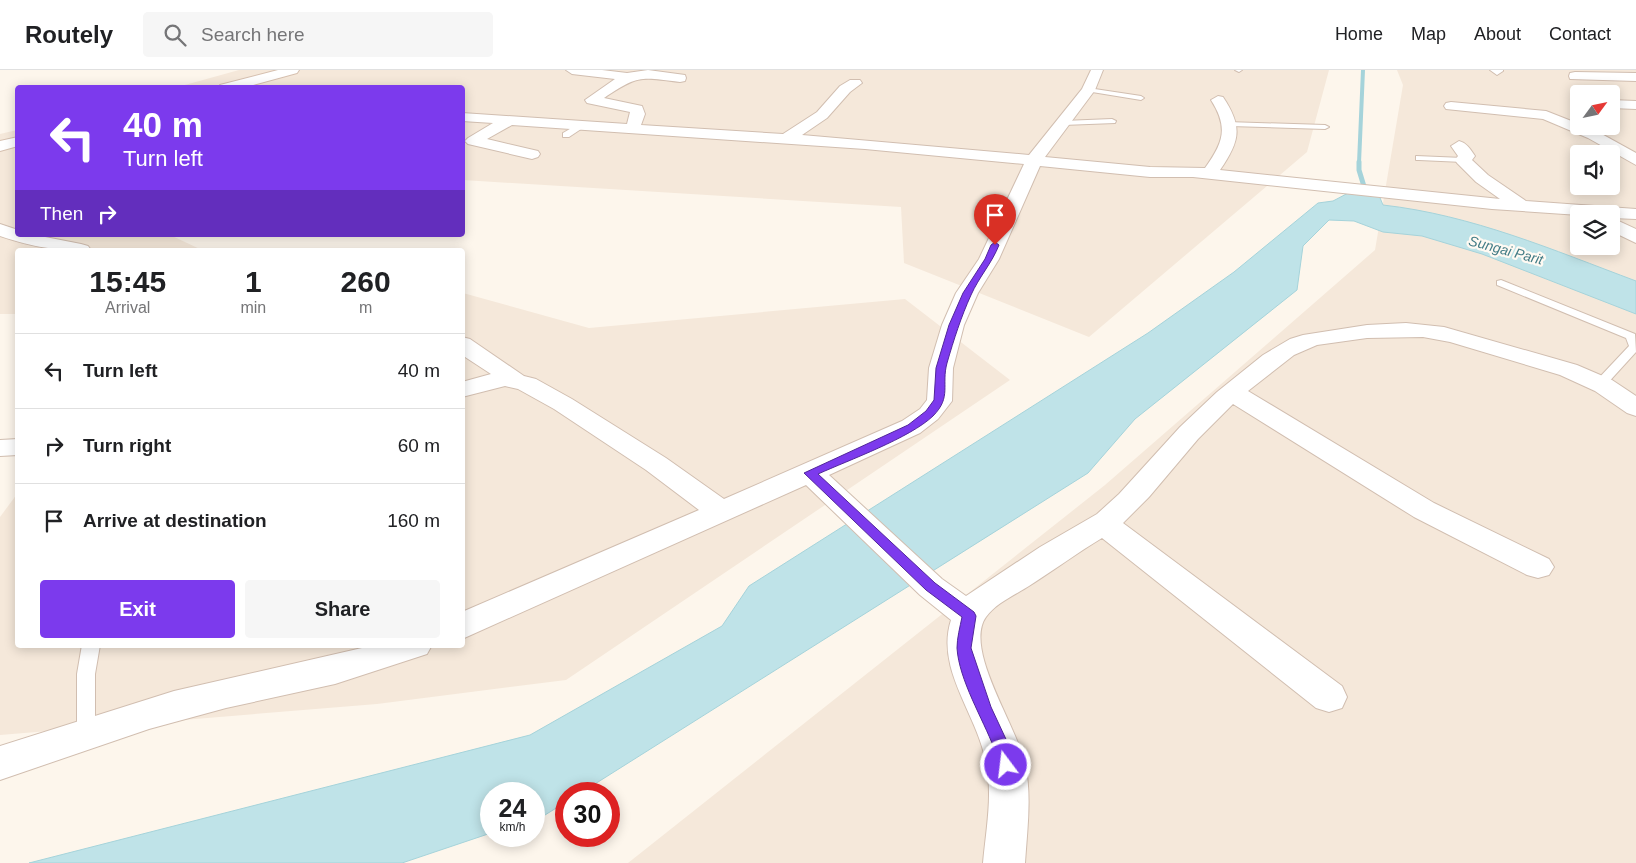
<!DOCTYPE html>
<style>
:root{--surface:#fff;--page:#f6f6f6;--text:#202124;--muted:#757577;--line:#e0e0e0;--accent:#7c3aed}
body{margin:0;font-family:Helvetica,sans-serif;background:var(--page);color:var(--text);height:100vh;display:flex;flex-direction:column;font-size:19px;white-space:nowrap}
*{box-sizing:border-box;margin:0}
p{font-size:16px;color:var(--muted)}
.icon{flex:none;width:28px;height:28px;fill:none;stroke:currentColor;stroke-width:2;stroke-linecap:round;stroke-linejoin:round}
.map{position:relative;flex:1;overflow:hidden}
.panel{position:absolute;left:15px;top:178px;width:450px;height:400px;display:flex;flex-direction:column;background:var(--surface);border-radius:5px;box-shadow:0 2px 12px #0003}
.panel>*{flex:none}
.guide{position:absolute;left:15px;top:15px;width:450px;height:152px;border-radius:5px;box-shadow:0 2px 12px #0003;background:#7c3aed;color:#fff;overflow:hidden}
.needle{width:32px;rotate:57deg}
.fabs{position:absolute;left:1570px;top:15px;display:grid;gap:10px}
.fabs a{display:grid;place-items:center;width:50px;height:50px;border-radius:5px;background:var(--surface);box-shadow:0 2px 12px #0003;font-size:25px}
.speed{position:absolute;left:480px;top:712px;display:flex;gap:10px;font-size:25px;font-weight:700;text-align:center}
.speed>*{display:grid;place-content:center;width:65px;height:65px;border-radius:50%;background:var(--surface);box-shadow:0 2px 12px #0003;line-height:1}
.speed small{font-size:12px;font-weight:400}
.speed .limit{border:8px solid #d22;background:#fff;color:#111}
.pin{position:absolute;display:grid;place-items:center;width:42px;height:42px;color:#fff;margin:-51px -21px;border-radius:50% 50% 50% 0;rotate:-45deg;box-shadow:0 0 5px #0007}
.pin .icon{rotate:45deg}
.me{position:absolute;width:55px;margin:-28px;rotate:345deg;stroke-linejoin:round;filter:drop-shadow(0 0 4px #0008)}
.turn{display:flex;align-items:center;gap:18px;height:105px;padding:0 25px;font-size:22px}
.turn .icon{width:65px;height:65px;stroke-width:2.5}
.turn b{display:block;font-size:35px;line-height:42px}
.then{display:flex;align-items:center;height:48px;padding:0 25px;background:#0003;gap:10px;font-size:19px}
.eta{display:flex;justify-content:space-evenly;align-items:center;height:85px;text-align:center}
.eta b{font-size:30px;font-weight:700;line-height:35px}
.primary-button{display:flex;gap:10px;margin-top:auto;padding:10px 25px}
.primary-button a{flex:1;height:58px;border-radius:5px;background:var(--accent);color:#fff;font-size:20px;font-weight:700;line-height:58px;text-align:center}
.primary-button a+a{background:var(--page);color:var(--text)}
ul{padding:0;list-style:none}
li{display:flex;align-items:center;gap:15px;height:75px;padding:0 25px;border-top:1px solid var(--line)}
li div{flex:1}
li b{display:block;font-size:19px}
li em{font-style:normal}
header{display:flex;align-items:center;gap:30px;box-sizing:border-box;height:70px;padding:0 25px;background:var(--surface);border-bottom:1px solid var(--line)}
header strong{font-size:24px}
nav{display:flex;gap:28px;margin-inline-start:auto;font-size:18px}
.search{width:350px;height:45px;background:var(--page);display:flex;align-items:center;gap:12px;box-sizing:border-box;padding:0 18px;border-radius:5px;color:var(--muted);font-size:19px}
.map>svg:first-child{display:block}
.residential{fill:#f5e8da;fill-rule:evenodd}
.water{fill:#bfe3e8;stroke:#a5d3da}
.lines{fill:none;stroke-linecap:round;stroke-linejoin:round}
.stream-far1{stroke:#a5d3da;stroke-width:4}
.stream{stroke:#a5d3da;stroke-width:5}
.lane-casing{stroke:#d1beb0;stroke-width:2}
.street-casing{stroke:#d1beb0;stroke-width:2}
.secondary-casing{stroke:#d6c0b0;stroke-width:2}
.lane{fill:#fff;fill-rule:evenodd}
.street{fill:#fff;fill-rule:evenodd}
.secondary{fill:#fff;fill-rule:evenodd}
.route{fill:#7c3aed;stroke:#51269a}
.labels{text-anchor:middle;stroke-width:4.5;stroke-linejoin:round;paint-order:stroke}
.far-water-label{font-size:14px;font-style:italic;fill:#437c86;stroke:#fffaf3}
</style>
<header>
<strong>Routely</strong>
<div class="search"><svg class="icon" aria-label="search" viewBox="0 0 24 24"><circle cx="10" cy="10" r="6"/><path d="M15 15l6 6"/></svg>Search here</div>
<nav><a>Home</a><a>Map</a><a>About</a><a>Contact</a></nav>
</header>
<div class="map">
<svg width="1636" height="793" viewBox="0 0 1636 793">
<rect width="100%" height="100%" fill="#fdf6ec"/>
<!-- residential -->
<path class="residential" d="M239,0H1329L1307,82L1089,267L904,193L901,137L463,110L462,18H174Z
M1397,0H1636V793H628L1105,415L1375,180L1403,15ZM1579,24H1611V56H1579ZM1579,84H1611V116H1579ZM1579,144H1611V176H1579Z
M17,60L18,165H170L202,180H18L17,244H0V64Z
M463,223L589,258L905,229L1010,310L566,610L377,634L0,665V447L17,424L18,575H462Z"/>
<!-- water -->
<path class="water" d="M1352,121L1378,123L1383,135C1472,145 1553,180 1636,211V244L1482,184L1422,166L1383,162L1354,151L1329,150L1303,176L1297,220L1135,349L1088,403L579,724H566V732L545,745L534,749V724H491V763L402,793H29L530,665L722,556L749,516L1148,263L1234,202L1318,133L1333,131Z"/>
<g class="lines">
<!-- stream-far1 -->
<path class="stream-far1" d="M1359,93L1363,0"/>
<!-- stream -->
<path class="stream" d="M1359,92V100L1366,123"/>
<!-- lane casing -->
<g class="lane-casing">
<path id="lane" d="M1235,0H1242L1239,2Z
M1088,18L1141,26L1144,28L1141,30L1086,21Z
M1112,49L1116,51L1115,53L1063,55L1059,53L1063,51Z
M1227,52L1325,55L1329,57L1325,59L1230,56L1226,54Z
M580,53L587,55L569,67H563V63Z
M1416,86L1463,88L1467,90L1463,92L1419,90H1416Z
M1501,210L1635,264L1636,282L1605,316H1597L1595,313L1597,310L1629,276L1626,268L1497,215V211Z
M82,575H100L95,604V664L93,670L86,672L79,670L77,664V604Z"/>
</g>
<!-- street casing -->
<g class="street-casing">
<path id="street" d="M566,0H602L627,3L648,0L685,5L686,8L685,11L680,12C640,7 638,5 604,28L642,36L645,44L641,55L783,64L817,42L840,16L850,10H860L862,13L850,22L827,48L802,65L1029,85L1082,19L1091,0H1103L1095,20L1045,87L1150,97L1205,98C1223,73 1229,58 1211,30L1218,26L1223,27C1243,57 1240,71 1220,100L1500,129L1476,112L1457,93L1455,90L1458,86L1451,76L1459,71C1467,73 1471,80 1475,86L1472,90L1488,105L1526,131L1636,139V149L1612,148L1636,159V173L1611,161V144L1579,145L1492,139L1193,107H1150L1040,96L999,189L978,223L964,255L953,298L952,331L938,349L920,363L829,405L942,509L966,526L1040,477L1097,444L1119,424L1180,357L1217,322L1263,285L1290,269L1303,265L1367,255L1406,253L1444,257L1577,295L1612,310L1636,326V346L1627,343L1595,321L1560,305L1450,272L1423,267L1367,268L1317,275L1294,285L1248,321L1434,433L1549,489L1554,497L1549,505L1538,508L1527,505L1414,447L1233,334L1198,369L1149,427L1123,453L1342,616L1347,627L1342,638L1329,642L1316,638L1102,468C1077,483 1054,500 1029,516C1015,525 996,533 986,547C963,579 1018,658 1025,694C1032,726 1027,761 1025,793H983C986,760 993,725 986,693C978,645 935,600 951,550L920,525L806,415L462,569V542L699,440L646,400L554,339L518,319L505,316L462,327V312L491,304L462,285V267L470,269L524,306L536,309L572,329L666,388L724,429L902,351L920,339L927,330L929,298L942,255L956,223L979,189L1024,94L865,79L512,55L487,69L538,81L540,84L538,87L532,89L468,74L465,71L468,68L493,53L462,51V43L627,54L630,42L587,33L585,30L615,9L572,4Z
M1490,0H1503V1L1497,5Z
M1575,2L1636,3V11L1570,9L1569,6L1570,3Z
M1611,30L1636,31V39L1611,38Z
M1451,32L1546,41L1579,54V56L1598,62L1636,83V95L1588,68L1543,49L1446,39L1444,36L1446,33Z
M0,154L18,160V165H35L81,174L88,176L91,180C53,180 36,178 0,166Z
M18,369V385L0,386V370Z
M375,575H432L427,584L335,614L226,638L149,659L0,710V676L174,621Z"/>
</g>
<!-- secondary casing -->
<g class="secondary-casing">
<path id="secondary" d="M278,0H299L297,3L242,18H219L220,15Z
M18,67V76L0,81V71Z"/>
</g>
<!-- lane -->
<use href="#lane" class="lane"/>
<!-- street -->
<use href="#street" class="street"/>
<!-- secondary -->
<use href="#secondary" class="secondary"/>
</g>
<!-- route -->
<path class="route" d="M995,172L999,175C992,193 979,207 971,225C961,247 954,269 947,293C941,315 952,327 933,346C910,368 849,390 818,404L935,513L974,542L976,546L971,578L991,637L1011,680L1014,695L1012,700L1006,702L1001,700C997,693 997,685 994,678C983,649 959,610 957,578C957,568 960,557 962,547L926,520L804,403L908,355L926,341L934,330L936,298L949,255L963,223L985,189L991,175Z"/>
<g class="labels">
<!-- far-water labels -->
<g class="far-water-label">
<text transform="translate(1506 180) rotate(15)" y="5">Sungai Parit</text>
</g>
</g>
</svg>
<div class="fabs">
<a><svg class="needle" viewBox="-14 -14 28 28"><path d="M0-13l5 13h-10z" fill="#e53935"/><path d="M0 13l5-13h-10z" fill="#757577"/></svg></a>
<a><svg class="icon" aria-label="sound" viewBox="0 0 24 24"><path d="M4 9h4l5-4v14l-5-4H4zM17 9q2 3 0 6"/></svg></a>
<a><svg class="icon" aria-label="layers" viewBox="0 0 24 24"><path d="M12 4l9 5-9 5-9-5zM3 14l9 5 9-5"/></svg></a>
</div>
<div class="speed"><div>24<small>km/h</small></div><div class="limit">30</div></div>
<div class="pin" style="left:995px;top:175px;background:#d93025"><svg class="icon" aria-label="arrive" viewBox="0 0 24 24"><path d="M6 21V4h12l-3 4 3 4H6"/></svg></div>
<svg class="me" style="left:1006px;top:695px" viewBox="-20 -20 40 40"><circle r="17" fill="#7c3aed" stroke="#fff" stroke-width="3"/><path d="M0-11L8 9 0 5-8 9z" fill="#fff"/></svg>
<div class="guide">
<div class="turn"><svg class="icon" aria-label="left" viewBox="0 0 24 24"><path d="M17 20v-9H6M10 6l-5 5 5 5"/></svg><div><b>40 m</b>Turn left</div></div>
<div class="then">Then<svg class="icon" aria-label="right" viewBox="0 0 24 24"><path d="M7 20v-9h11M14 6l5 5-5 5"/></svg></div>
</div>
<section class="panel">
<div class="eta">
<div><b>15:45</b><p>Arrival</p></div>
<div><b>1</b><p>min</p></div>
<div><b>260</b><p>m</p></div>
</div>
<ul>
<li><svg class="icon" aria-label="left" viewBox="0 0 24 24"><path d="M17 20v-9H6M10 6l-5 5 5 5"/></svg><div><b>Turn left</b></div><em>40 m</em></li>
<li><svg class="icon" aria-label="right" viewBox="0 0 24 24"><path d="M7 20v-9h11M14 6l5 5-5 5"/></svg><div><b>Turn right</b></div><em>60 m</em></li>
<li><svg class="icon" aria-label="arrive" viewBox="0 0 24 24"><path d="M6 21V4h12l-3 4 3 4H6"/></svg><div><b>Arrive at destination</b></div><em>160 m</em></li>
</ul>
<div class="primary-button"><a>Exit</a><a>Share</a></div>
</section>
</div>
